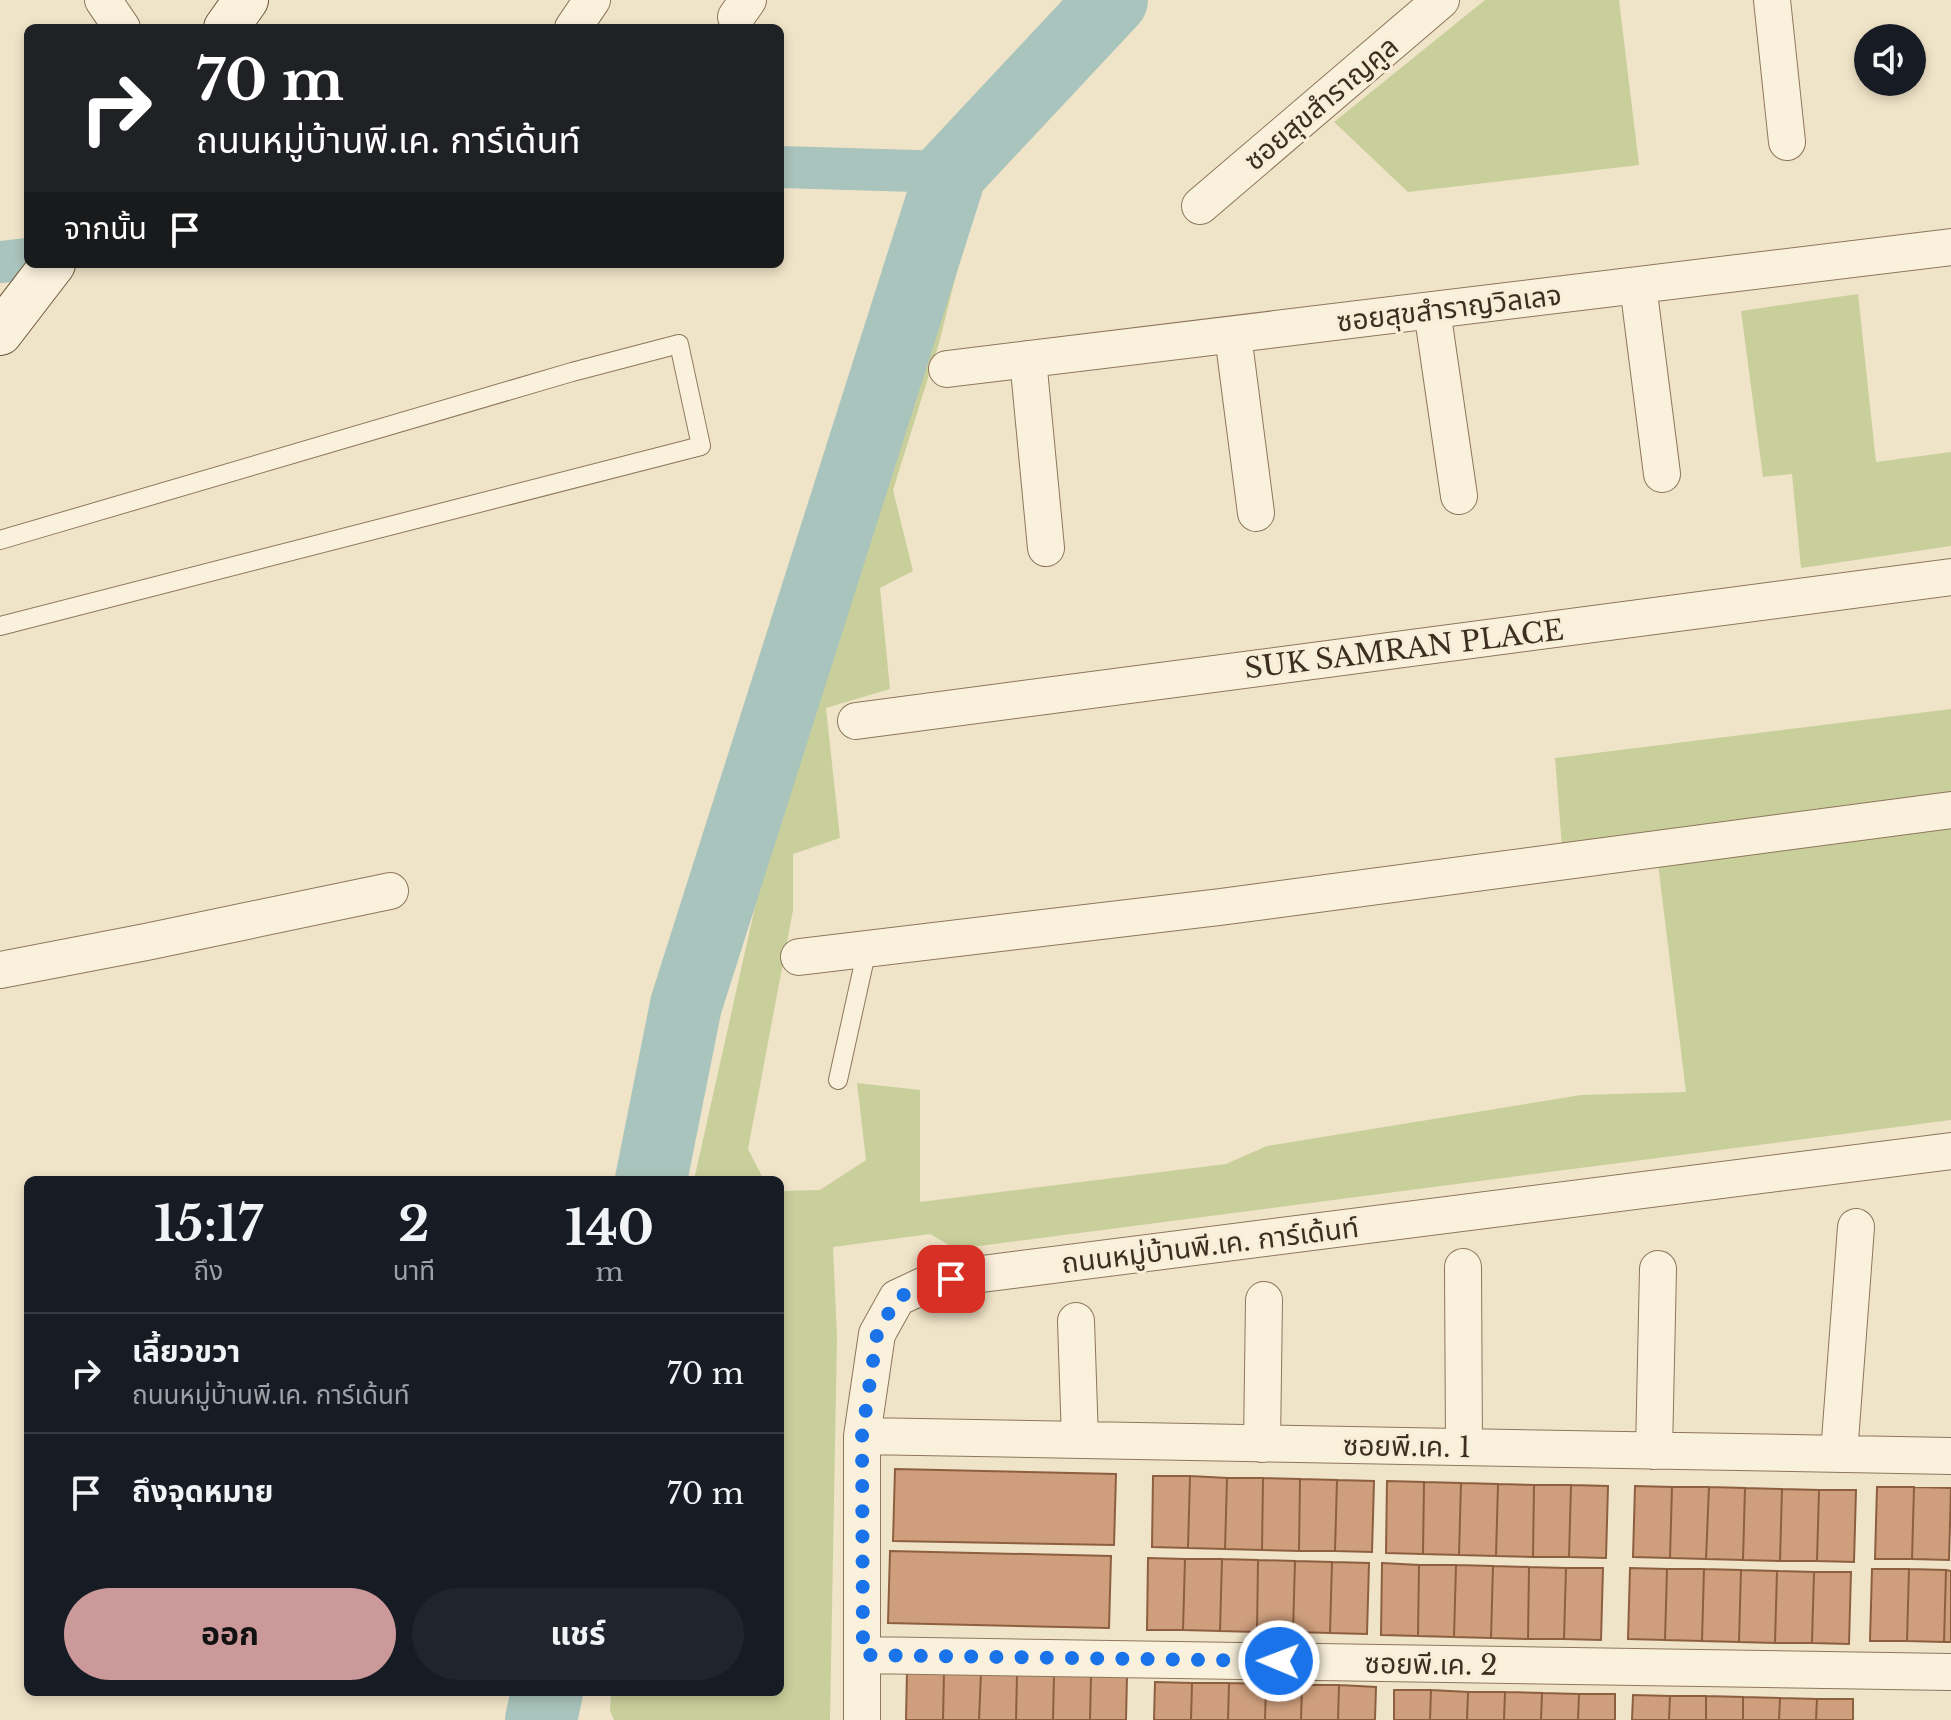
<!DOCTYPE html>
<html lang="th">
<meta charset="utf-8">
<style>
:root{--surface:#171b24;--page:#20242c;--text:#f1f3f6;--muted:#9ea1a6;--line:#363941;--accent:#cc999b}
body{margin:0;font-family:"Libre Baskerville","Noto Sans Thai",serif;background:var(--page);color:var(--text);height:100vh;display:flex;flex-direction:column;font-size:30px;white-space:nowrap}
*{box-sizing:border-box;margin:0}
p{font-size:26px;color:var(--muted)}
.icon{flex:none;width:44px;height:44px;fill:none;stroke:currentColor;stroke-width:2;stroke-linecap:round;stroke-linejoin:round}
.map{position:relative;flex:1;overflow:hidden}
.drawer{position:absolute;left:24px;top:1176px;width:760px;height:520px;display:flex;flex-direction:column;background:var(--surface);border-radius:12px;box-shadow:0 4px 12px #0003}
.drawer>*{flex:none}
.guide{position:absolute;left:24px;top:24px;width:760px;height:244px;border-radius:12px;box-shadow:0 4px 12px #0003;background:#202124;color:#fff;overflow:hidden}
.fabs{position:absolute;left:1854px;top:24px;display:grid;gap:16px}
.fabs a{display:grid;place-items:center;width:72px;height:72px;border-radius:50%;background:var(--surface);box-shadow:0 4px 12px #0003;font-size:40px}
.pin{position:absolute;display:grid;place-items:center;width:68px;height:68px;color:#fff;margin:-34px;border-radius:16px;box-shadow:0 4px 12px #0006}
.me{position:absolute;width:88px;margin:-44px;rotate:271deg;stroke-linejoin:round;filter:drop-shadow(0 0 6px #0008)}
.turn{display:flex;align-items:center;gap:28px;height:168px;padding:0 40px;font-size:36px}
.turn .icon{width:104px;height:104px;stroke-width:2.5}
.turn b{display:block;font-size:56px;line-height:68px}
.then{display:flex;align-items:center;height:76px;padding:0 40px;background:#0003;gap:16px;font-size:30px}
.eta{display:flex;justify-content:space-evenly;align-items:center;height:136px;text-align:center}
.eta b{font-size:48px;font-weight:700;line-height:56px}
.primary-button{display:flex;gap:16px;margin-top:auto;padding:16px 40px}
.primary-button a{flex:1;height:92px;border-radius:48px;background:var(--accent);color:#111;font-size:32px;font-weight:700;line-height:92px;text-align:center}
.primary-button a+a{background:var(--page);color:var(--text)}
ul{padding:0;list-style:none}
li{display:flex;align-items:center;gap:24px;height:120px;padding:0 40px;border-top:2px solid var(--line)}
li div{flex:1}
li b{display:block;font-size:30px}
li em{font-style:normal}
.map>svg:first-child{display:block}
.green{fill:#c9cf9b}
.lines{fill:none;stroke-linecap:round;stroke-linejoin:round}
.canal{stroke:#a9c4bc;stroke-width:42}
.river{stroke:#a9c4bc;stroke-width:72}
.building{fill:#cf9f7d;stroke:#8d5f41;stroke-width:2}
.lane-casing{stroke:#8d765c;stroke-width:20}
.street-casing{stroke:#8d765c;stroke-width:38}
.secondary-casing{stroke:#6f573f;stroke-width:46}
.lane{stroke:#faf1dc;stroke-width:18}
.street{stroke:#faf1dc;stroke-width:36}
.secondary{stroke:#faf1dc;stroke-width:44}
.route{stroke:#1a73e8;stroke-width:14;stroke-dasharray:0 25.2}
.labels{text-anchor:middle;stroke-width:6;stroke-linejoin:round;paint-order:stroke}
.street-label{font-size:28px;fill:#3d2e20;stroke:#f7eed8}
</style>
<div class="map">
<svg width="1951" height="1720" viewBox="0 0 1951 1720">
<rect width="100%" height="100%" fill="#f0e4c8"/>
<!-- green -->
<path class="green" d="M1485,0H1619L1639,165L1408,192L1334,122Z
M964,243L939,343L893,490L913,571L880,588L890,689L826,708L840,838L793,854V910L748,1149L764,1180H694L790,750L850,586L921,361Z
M1858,294L1876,462L1951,452V546L1801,568L1792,474L1763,477L1741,311Z
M1951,709V797L1562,847L1555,758Z
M1951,827V1120L956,1249L930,1234L833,1247L837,1337L830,1720H614L610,1711L611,1692H780V1191L820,1190L866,1160L857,1083L920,1090V1202L1226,1164L1267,1146L1581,1095L1686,1092L1658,864Z"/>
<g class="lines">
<!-- canal -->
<path class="canal" d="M780,167L951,172
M0,262L28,259"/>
<!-- river -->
<path class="river" d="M651,1180L686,1005L951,172L1112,0
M541,1720L547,1692"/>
</g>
<!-- building -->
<path class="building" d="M895,1469L1116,1474L1114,1545L893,1541Z
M1153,1476H1190L1188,1548L1152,1547Z
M1190,1476L1227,1478L1225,1549L1188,1548Z
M1227,1478H1263L1262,1550L1225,1549Z
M1263,1478L1300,1479L1299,1551L1262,1550Z
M1300,1479L1337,1480L1335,1551H1299Z
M1337,1480L1374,1481L1372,1552L1335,1551Z
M1387,1481L1424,1482L1423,1554L1386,1553Z
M1424,1482L1461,1483L1459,1555L1423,1554Z
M1461,1483L1498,1484L1496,1556L1459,1555Z
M1498,1484L1534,1485L1533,1557L1496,1556Z
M1534,1485H1571L1569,1557H1533Z
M1571,1485L1608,1486L1606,1558L1569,1557Z
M1635,1486L1672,1487L1670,1558L1633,1557Z
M1672,1487H1709L1706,1559L1670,1558Z
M1709,1487L1745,1488L1743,1560L1706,1559Z
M1877,1487H1914L1912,1559H1875Z
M1914,1487L1951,1488L1949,1560L1912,1559Z
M1745,1488L1782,1489L1780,1561L1743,1560Z
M1782,1489L1819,1490L1817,1561H1780Z
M1819,1490H1856L1854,1562L1817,1561Z
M890,1551L1111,1556L1109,1628L888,1623Z
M1148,1558L1185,1559L1183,1630H1147Z
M1185,1559H1222L1220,1631L1183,1630Z
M1222,1559L1258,1560L1257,1632L1220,1631Z
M1258,1560L1295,1561L1293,1632H1257Z
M1295,1561L1332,1562L1330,1633L1293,1632Z
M1332,1562L1369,1563L1367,1634L1330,1633Z
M1382,1563L1419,1565L1418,1636L1381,1635Z
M1419,1565H1456L1454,1637L1418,1636Z
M1456,1565L1493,1566L1491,1638L1454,1637Z
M1493,1566L1529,1567L1528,1639L1491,1638Z
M1529,1567L1566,1568L1564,1639H1528Z
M1566,1568H1603L1601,1640L1564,1639Z
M1630,1568L1667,1569L1665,1640L1628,1639Z
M1667,1569H1704L1702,1641L1665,1640Z
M1704,1569L1741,1570L1739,1642L1702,1641Z
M1872,1569H1909L1907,1641H1870Z
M1909,1569L1946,1570L1944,1642L1907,1641Z
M1741,1570L1777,1571L1775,1643L1739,1642Z
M1946,1570L1951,1571V1642H1944Z
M1777,1571L1814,1572L1812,1643H1775Z
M1814,1572H1851L1849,1644L1812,1643Z
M907,1672H944L943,1720H906Z
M944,1672L981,1673L979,1720H943Z
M981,1673L1017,1674L1016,1720H979Z
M1017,1674H1054L1053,1720H1016Z
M1054,1674L1091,1676L1090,1720H1053Z
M1091,1676H1127L1126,1720H1090Z
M1155,1682L1192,1683L1191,1720H1154Z
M1192,1683H1229L1228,1720H1191Z
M1229,1683L1266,1684L1265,1720H1228Z
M1266,1684L1302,1685L1301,1720H1265Z
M1302,1685H1339L1338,1720H1301Z
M1339,1685L1376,1687L1375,1720H1338Z
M1394,1690H1431L1430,1720H1394Z
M1431,1690L1468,1692L1467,1720H1430Z
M1468,1692H1505L1504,1720H1467Z
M1505,1692L1542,1693L1541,1720H1504Z
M1542,1693L1579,1694L1578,1720H1541Z
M1579,1694H1615V1720H1578Z
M1633,1695L1670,1696L1669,1720H1632Z
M1670,1696H1706V1720H1669Z
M1706,1696L1743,1697V1720H1706Z
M1743,1697L1780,1698L1779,1720H1743Z
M1780,1698L1817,1699L1816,1720H1779Z
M1817,1699H1853V1720H1816Z"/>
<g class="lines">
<!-- lane casing -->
<g class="lane-casing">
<path id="lane" d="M0,540L572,372L679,344L701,446L0,626
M838,1080L867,949"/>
</g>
<!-- street casing -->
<g class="street-casing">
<path id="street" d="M103,0L122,28
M1772,0L1787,142
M736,17L748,0
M573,28L592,0
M1200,206L1441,0
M1638,285L1662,474
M1432,310L1459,496
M1233,335L1256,513
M1028,359L1046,548
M947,369L1951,247
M856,721L1951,577
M799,957L1220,907L1951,810
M0,970L146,942L390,891
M1463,1267L1464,1447
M1076,1321L1080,1440
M862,1436L1951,1456
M1262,1444L1264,1300
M1654,1451L1658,1269
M1839,1454L1856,1227
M863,1655L1951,1672
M862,1720V1436L877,1334L897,1298L929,1283L974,1275L1951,1151"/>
</g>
<!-- secondary casing -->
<g class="secondary-casing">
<path id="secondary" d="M226,28L246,0
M0,333L53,264"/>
</g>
<!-- lane -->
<use href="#lane" class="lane"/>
<!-- street -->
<use href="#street" class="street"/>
<!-- secondary -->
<use href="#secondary" class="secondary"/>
</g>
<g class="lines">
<!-- route -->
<path class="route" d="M951,1279L929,1283L897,1298L877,1334L862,1436L863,1655L1279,1661"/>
</g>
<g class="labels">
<!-- street labels -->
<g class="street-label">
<text transform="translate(1321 103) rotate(-40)" y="10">ซอยสุขสำราญคูล</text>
<text transform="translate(1449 308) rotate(-7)" y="10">ซอยสุขสำราญวิลเลจ</text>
<text transform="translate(1404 649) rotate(-7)" y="10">SUK SAMRAN PLACE</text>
<text transform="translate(1210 1245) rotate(-7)" y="10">ถนนหมู่บ้านพี.เค. การ์เด้นท์</text>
<text transform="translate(1407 1446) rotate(1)" y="10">ซอยพี.เค. 1</text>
<text transform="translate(1431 1664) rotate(1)" y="10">ซอยพี.เค. 2</text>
</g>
</g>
</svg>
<div class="fabs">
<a><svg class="icon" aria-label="sound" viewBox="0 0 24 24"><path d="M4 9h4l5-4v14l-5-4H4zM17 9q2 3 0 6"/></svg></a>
</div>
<div class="pin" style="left:951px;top:1279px;background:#d93025"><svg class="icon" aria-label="arrive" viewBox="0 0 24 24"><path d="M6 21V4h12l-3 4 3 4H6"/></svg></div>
<svg class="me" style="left:1279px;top:1661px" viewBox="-20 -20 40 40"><circle r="17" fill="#1a73e8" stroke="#fff" stroke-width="3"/><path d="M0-11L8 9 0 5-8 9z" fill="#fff"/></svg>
<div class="guide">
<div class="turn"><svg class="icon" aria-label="right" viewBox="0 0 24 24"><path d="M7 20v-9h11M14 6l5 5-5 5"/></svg><div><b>70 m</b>ถนนหมู่บ้านพี.เค. การ์เด้นท์</div></div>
<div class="then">จากนั้น<svg class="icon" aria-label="arrive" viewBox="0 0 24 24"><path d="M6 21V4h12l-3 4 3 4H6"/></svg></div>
</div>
<section class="drawer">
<div class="eta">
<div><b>15:17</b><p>ถึง</p></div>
<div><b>2</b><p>นาที</p></div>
<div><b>140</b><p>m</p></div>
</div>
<ul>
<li><svg class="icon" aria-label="right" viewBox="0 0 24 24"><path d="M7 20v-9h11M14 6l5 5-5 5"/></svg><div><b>เลี้ยวขวา</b><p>ถนนหมู่บ้านพี.เค. การ์เด้นท์</p></div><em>70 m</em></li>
<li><svg class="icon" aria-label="arrive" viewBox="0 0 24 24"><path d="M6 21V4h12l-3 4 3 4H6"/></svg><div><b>ถึงจุดหมาย</b></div><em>70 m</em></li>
</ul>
<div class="primary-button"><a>ออก</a><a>แชร์</a></div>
</section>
</div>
